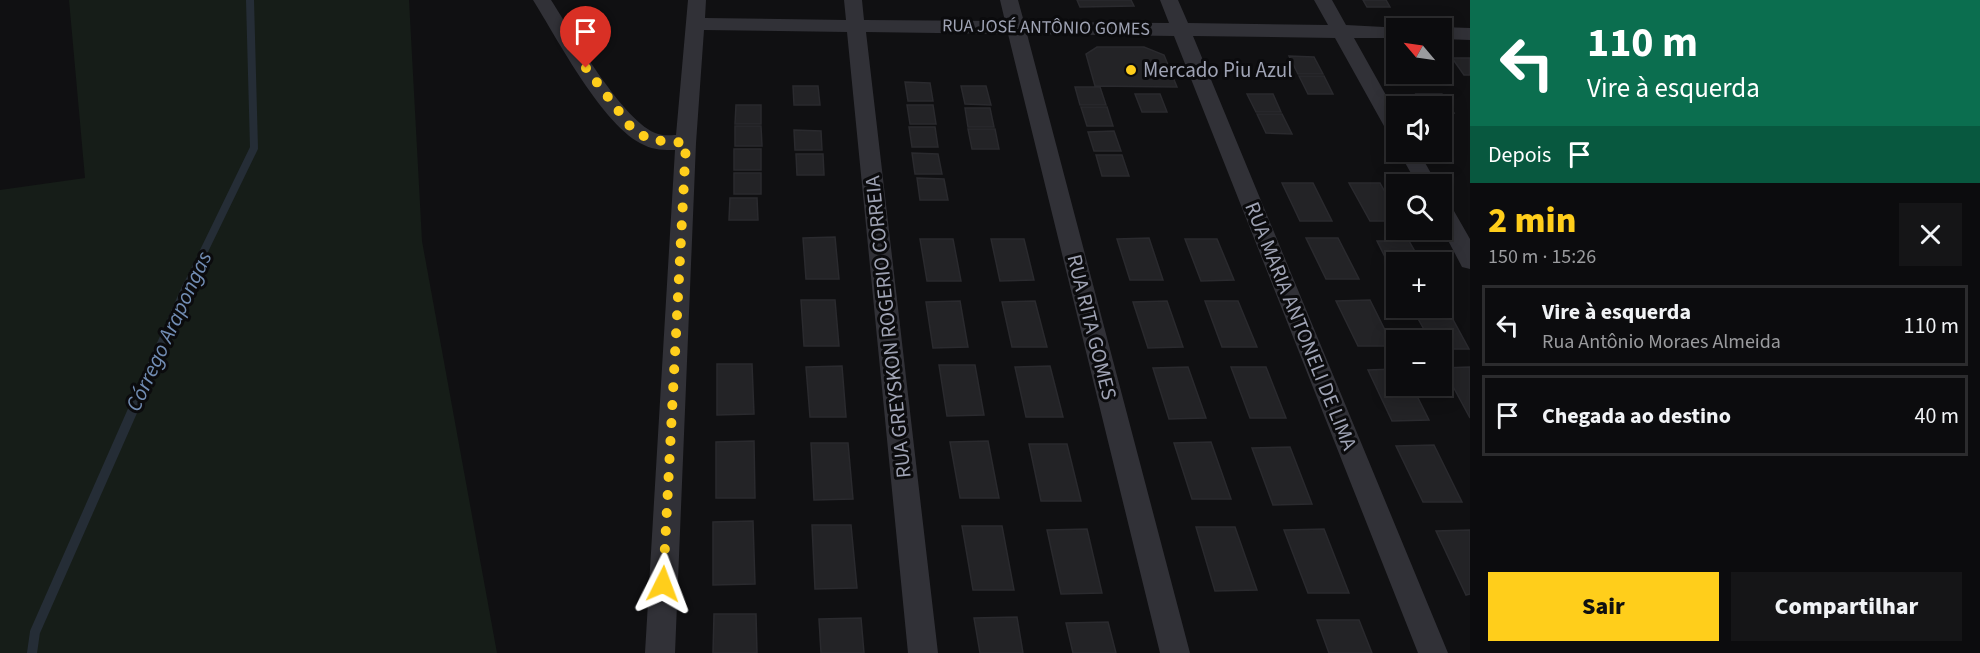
<!DOCTYPE html>
<html lang="pt">
<meta charset="utf-8">
<style>
:root{--surface:#0c0c0e;--page:#151517;--text:#f1f3f6;--muted:#9a9b9e;--line:#2c2c2e;--accent:#ffce1b}
body{margin:0;font-family:"Source Sans 3",sans-serif;background:var(--page);color:var(--text);height:100vh;display:flex;flex-direction:column;font-size:22px;white-space:nowrap}
*{box-sizing:border-box;margin:0}
p{font-size:20px;color:var(--muted)}
.icon{flex:none;width:33px;height:33px;fill:none;stroke:currentColor;stroke-width:2;stroke-linecap:round;stroke-linejoin:round}
.map{position:relative;flex:1;overflow:hidden}
.details{display:flex;flex-direction:column;background:var(--surface);width:510px}
.details>*{flex:none}
.top-card{background:#0b6e4f;color:#fff;overflow:hidden}
.needle{width:39px;rotate:299deg}
.tools{position:absolute;left:1386px;top:18px;display:grid;gap:12px}
.tools a{display:grid;place-items:center;width:66px;height:66px;border-radius:0px;background:var(--surface);box-shadow:0 3px 15px #0003,0 0 0 2px var(--line);font-size:30px}
.pin{position:absolute;display:grid;place-items:center;width:51px;height:51px;color:#fff;margin:-62px -26px;border-radius:50% 50% 50% 0;rotate:-45deg;box-shadow:0 0 6px #0007}
.pin .icon{rotate:45deg}
.me{position:absolute;width:66px;margin:-33px;rotate:3deg;stroke-linejoin:round;filter:drop-shadow(0 0 4px #0008)}
.turn{display:flex;align-items:center;gap:21px;height:126px;padding:0 18px;font-size:27px}
.turn .icon{width:78px;height:78px;stroke-width:2.5}
.turn b{display:block;font-size:42px;line-height:51px}
.then{display:flex;align-items:center;height:57px;padding:0 18px;background:#0003;gap:12px;font-size:22px}
.round{display:grid;place-items:center;flex:none;width:63px;height:63px;border-radius:0px;background:var(--page)}
.headline{display:flex;align-items:center;justify-content:space-between;height:102px;padding:0 18px}
h1{font-size:36px;font-weight:800;line-height:45px;color:var(--accent)}
.primary-button{display:flex;gap:12px;margin-top:auto;padding:12px 18px}
.primary-button a{flex:1;height:69px;border-radius:0px;background:var(--accent);color:#111;font-size:24px;font-weight:800;line-height:69px;text-align:center}
.primary-button a+a{background:var(--page);color:var(--text)}
ul{padding:0;list-style:none}
li{display:flex;align-items:center;gap:18px;height:81px;margin:0 12px 9px;padding:0 6px;border:3px solid var(--line);border-radius:0px}
li div{flex:1}
li b{display:block;font-size:22px}
li em{font-style:normal}
main{display:flex;flex:1;min-height:0}
.map>svg:first-child{display:block}
.green{fill:#161d18}
.lines{fill:none;stroke-linecap:round;stroke-linejoin:round}
.stream-far1{stroke:#252d36;stroke-width:8}
.stream{stroke:#252d36;stroke-width:10}
.building{fill:#232326;stroke:#2a2a2e;stroke-width:1.5}
.street{fill:#313137;fill-rule:evenodd}
.route{stroke:#ffce1b;stroke-width:10;stroke-dasharray:0 18}
.poi-dot{fill:#ffce1b;stroke:#0b0b0d;stroke-width:2}
.labels{text-anchor:middle;stroke-width:6;stroke-linejoin:round;paint-order:stroke}
.far-street-label{font-size:18px;fill:#9fa3b4;stroke:#0b0b0d}
.poi-label{font-size:21px;fill:#9fa3b4;stroke:#0b0b0d;text-anchor:start}
.street-label{font-size:21px;fill:#9fa3b4;stroke:#0b0b0d}
.water-label{font-size:22px;font-style:italic;fill:#728db4;stroke:#0b0b0d}
</style>
<main>
<div class="map">
<svg width="1470" height="653" viewBox="0 0 1470 653">
<rect width="100%" height="100%" fill="#101012"/>
<!-- green -->
<path class="green" d="M69,0H409L422,241L497,653H0V190L85,178Z"/>
<g class="lines">
<!-- stream-far1 -->
<path class="stream-far1" d="M187,286L254,148L250,0"/>
<!-- stream -->
<path class="stream" d="M32,653L35,632L188,285"/>
</g>
<!-- building -->
<path class="building" d="M1077,0H1131L1134,6L1080,7Z
M1363,0H1386L1390,7H1367Z
M1097,47H1144L1164,55L1177,87L1095,86L1086,54Z
M1289,56L1314,57L1323,74H1298Z
M1452,58H1470V75H1464Z
M1299,76H1324L1333,94H1308Z
M905,82L930,83L933,101H908Z
M793,86H818L820,105H794Z
M961,86H986L991,105L965,104Z
M1075,87H1100L1106,105H1080Z
M1135,94H1160L1167,112H1142Z
M1247,94H1273L1281,112H1256Z
M1416,94H1442L1454,113H1442V106H1424Z
M736,105H761V124H735Z
M907,105H933L936,124H910Z
M1081,107H1107L1113,126H1087Z
M965,108H990L994,127H968Z
M1257,114H1282L1292,134L1266,133Z
M735,126H761L762,146H735Z
M909,127H935L938,147H912Z
M968,129H995L999,149H972Z
M794,130L821,131L822,150H795Z
M1114,131L1121,151H1094L1088,132Z
M734,149H761V170H734Z
M912,153L938,154L942,174H915Z
M796,154H823L824,175H797Z
M1096,155H1122L1129,176H1102Z
M734,173H761V194H734Z
M917,178L944,179L948,200H920Z
M1282,183H1313L1332,221H1300Z
M1349,183H1380L1396,212V221H1370Z
M730,198H757L758,220H729Z
M835,237L839,279H806L803,238Z
M1149,238L1163,280H1130L1117,239Z
M1306,238H1338L1359,279H1326Z
M920,239H953L961,281H927Z
M991,239H1024L1034,280L1000,281Z
M1185,239H1217L1234,280L1201,281Z
M1377,241H1409L1421,262H1396V279Z
M801,300H835L839,346H804Z
M1370,300L1393,346H1358L1336,301Z
M960,301L968,347L933,348L926,302Z
M1035,301L1047,347H1012L1002,302Z
M1167,301L1183,347L1148,348L1133,302Z
M1205,301H1238L1257,347H1222Z
M1442,303H1444L1469,349H1442V340H1430L1412,308H1442Z
M717,364H752L754,414L717,415Z
M939,365H975L984,415L947,416Z
M842,366L846,417H810L806,367Z
M1050,366L1063,417H1026L1015,367Z
M1188,367L1206,418L1169,419L1153,368Z
M1231,367H1266L1286,418H1250Z
M1470,367V418L1443,368Z
M1396,369V386H1412L1429,420L1392,421L1368,370Z
M754,441L755,498H716V442Z
M988,441L999,498H960L950,442Z
M1211,442L1231,499H1192L1174,443Z
M811,443H848L853,499L814,500Z
M1029,444H1067L1081,501H1041Z
M1434,445L1462,502H1423L1396,446Z
M1290,447L1312,504L1273,505L1252,448Z
M753,521L755,584L713,585V522Z
M812,525H851L857,588L815,589Z
M962,526H1002L1014,590H973Z
M1196,527H1235L1257,590L1215,591Z
M1087,529L1102,593L1061,594L1047,530Z
M1324,529L1349,593H1308L1284,530Z
M1470,530V594L1466,595L1436,531Z
M714,614H756L757,653H713Z
M1017,617L1023,653H980L974,618Z
M861,618L864,653H821L819,619Z
M1317,620H1359L1372,653H1329Z
M1108,622L1116,653H1073L1066,623Z"/>
<g class="lines">
<!-- street -->
<path class="street" d="M533,0H551C571,31 624,124 658,134C663,136 671,135 676,135L688,0H706L705,18L846,20L844,0H862L864,20L1005,21L1000,0H1018L1024,22L1169,23L1160,0H1178L1188,23L1328,25L1314,0H1332L1346,25L1403,28H1396V38H1354L1396,113V137L1389,135L1335,38L1193,36L1448,653H1418L1174,36L1027,34L1190,653H1160L1008,34L866,32L938,653H908L847,32L704,30L696,143L675,653H645L675,150C664,150 654,150 644,145C603,127 557,38 533,0Z
M1442,27L1470,28V40L1442,39V28H1436Z
M1399,152H1419L1437,184H1417Z
M1442,201L1450,204L1470,239V269L1462,267L1442,229Z"/>
</g>
<g class="lines">
<!-- route -->
<path class="route" d="M586,68L633,130L651,140L686,143L663,584"/>
</g>
<!-- markers -->
<circle class="poi-dot" cx="1131" cy="70" r="6"/>
<g class="labels">
<!-- far-street labels -->
<g class="far-street-label">
<text transform="translate(1046 27) rotate(1)" y="6">RUA JOSÉ ANTÔNIO GOMES</text>
</g>
<!-- poi labels -->
<g class="poi-label">
<text x="1143" y="77">Mercado Piu Azul</text>
</g>
<!-- street labels -->
<g class="street-label">
<text transform="translate(1301 326) rotate(68)" y="7">RUA MARIA ANTONELI DE LIMA</text>
<text transform="translate(888 327) rotate(-96)" y="7">RUA GREYSKON ROGERIO CORREIA</text>
<text transform="translate(1092 327) rotate(76)" y="7">RUA RITA GOMES</text>
</g>
<!-- water labels -->
<g class="water-label">
<text transform="translate(168 331) rotate(-65)" y="8">Córrego Arapongas</text>
</g>
</g>
</svg>
<div class="tools">
<a><svg class="needle" viewBox="-14 -14 28 28"><path d="M0-13l5 13h-10z" fill="#e53935"/><path d="M0 13l5-13h-10z" fill="#9a9b9e"/></svg></a>
<a><svg class="icon" aria-label="sound" viewBox="0 0 24 24"><path d="M4 9h4l5-4v14l-5-4H4zM17 9q2 3 0 6"/></svg></a>
<a><svg class="icon" aria-label="search" viewBox="0 0 24 24"><circle cx="10" cy="10" r="6"/><path d="M15 15l6 6"/></svg></a>
<a>+</a>
<a>−</a>
</div>
<div class="pin" style="left:586px;top:68px;background:#d93025"><svg class="icon" aria-label="arrive" viewBox="0 0 24 24"><path d="M6 21V4h12l-3 4 3 4H6"/></svg></div>
<svg class="me" style="left:663px;top:584px" viewBox="-20 -20 40 40"><path d="M0-17L14 15 0 8-14 15z" fill="#ffce1b" stroke="#fff" stroke-width="4"/></svg>
</div>
<section class="details">
<div class="top-card">
<div class="turn"><svg class="icon" aria-label="left" viewBox="0 0 24 24"><path d="M17 20v-9H6M10 6l-5 5 5 5"/></svg><div><b>110 m</b>Vire à esquerda</div></div>
<div class="then">Depois<svg class="icon" aria-label="arrive" viewBox="0 0 24 24"><path d="M6 21V4h12l-3 4 3 4H6"/></svg></div>
</div>
<div class="headline"><div><h1>2 min</h1><p>150 m · 15:26</p></div><a class="round"><svg class="icon" aria-label="close" viewBox="0 0 24 24"><path d="M6 6l12 12M18 6L6 18"/></svg></a></div>
<ul>
<li><svg class="icon" aria-label="left" viewBox="0 0 24 24"><path d="M17 20v-9H6M10 6l-5 5 5 5"/></svg><div><b>Vire à esquerda</b><p>Rua Antônio Moraes Almeida</p></div><em>110 m</em></li>
<li><svg class="icon" aria-label="arrive" viewBox="0 0 24 24"><path d="M6 21V4h12l-3 4 3 4H6"/></svg><div><b>Chegada ao destino</b></div><em>40 m</em></li>
</ul>
<div class="primary-button"><a>Sair</a><a>Compartilhar</a></div>
</section>
</main>
